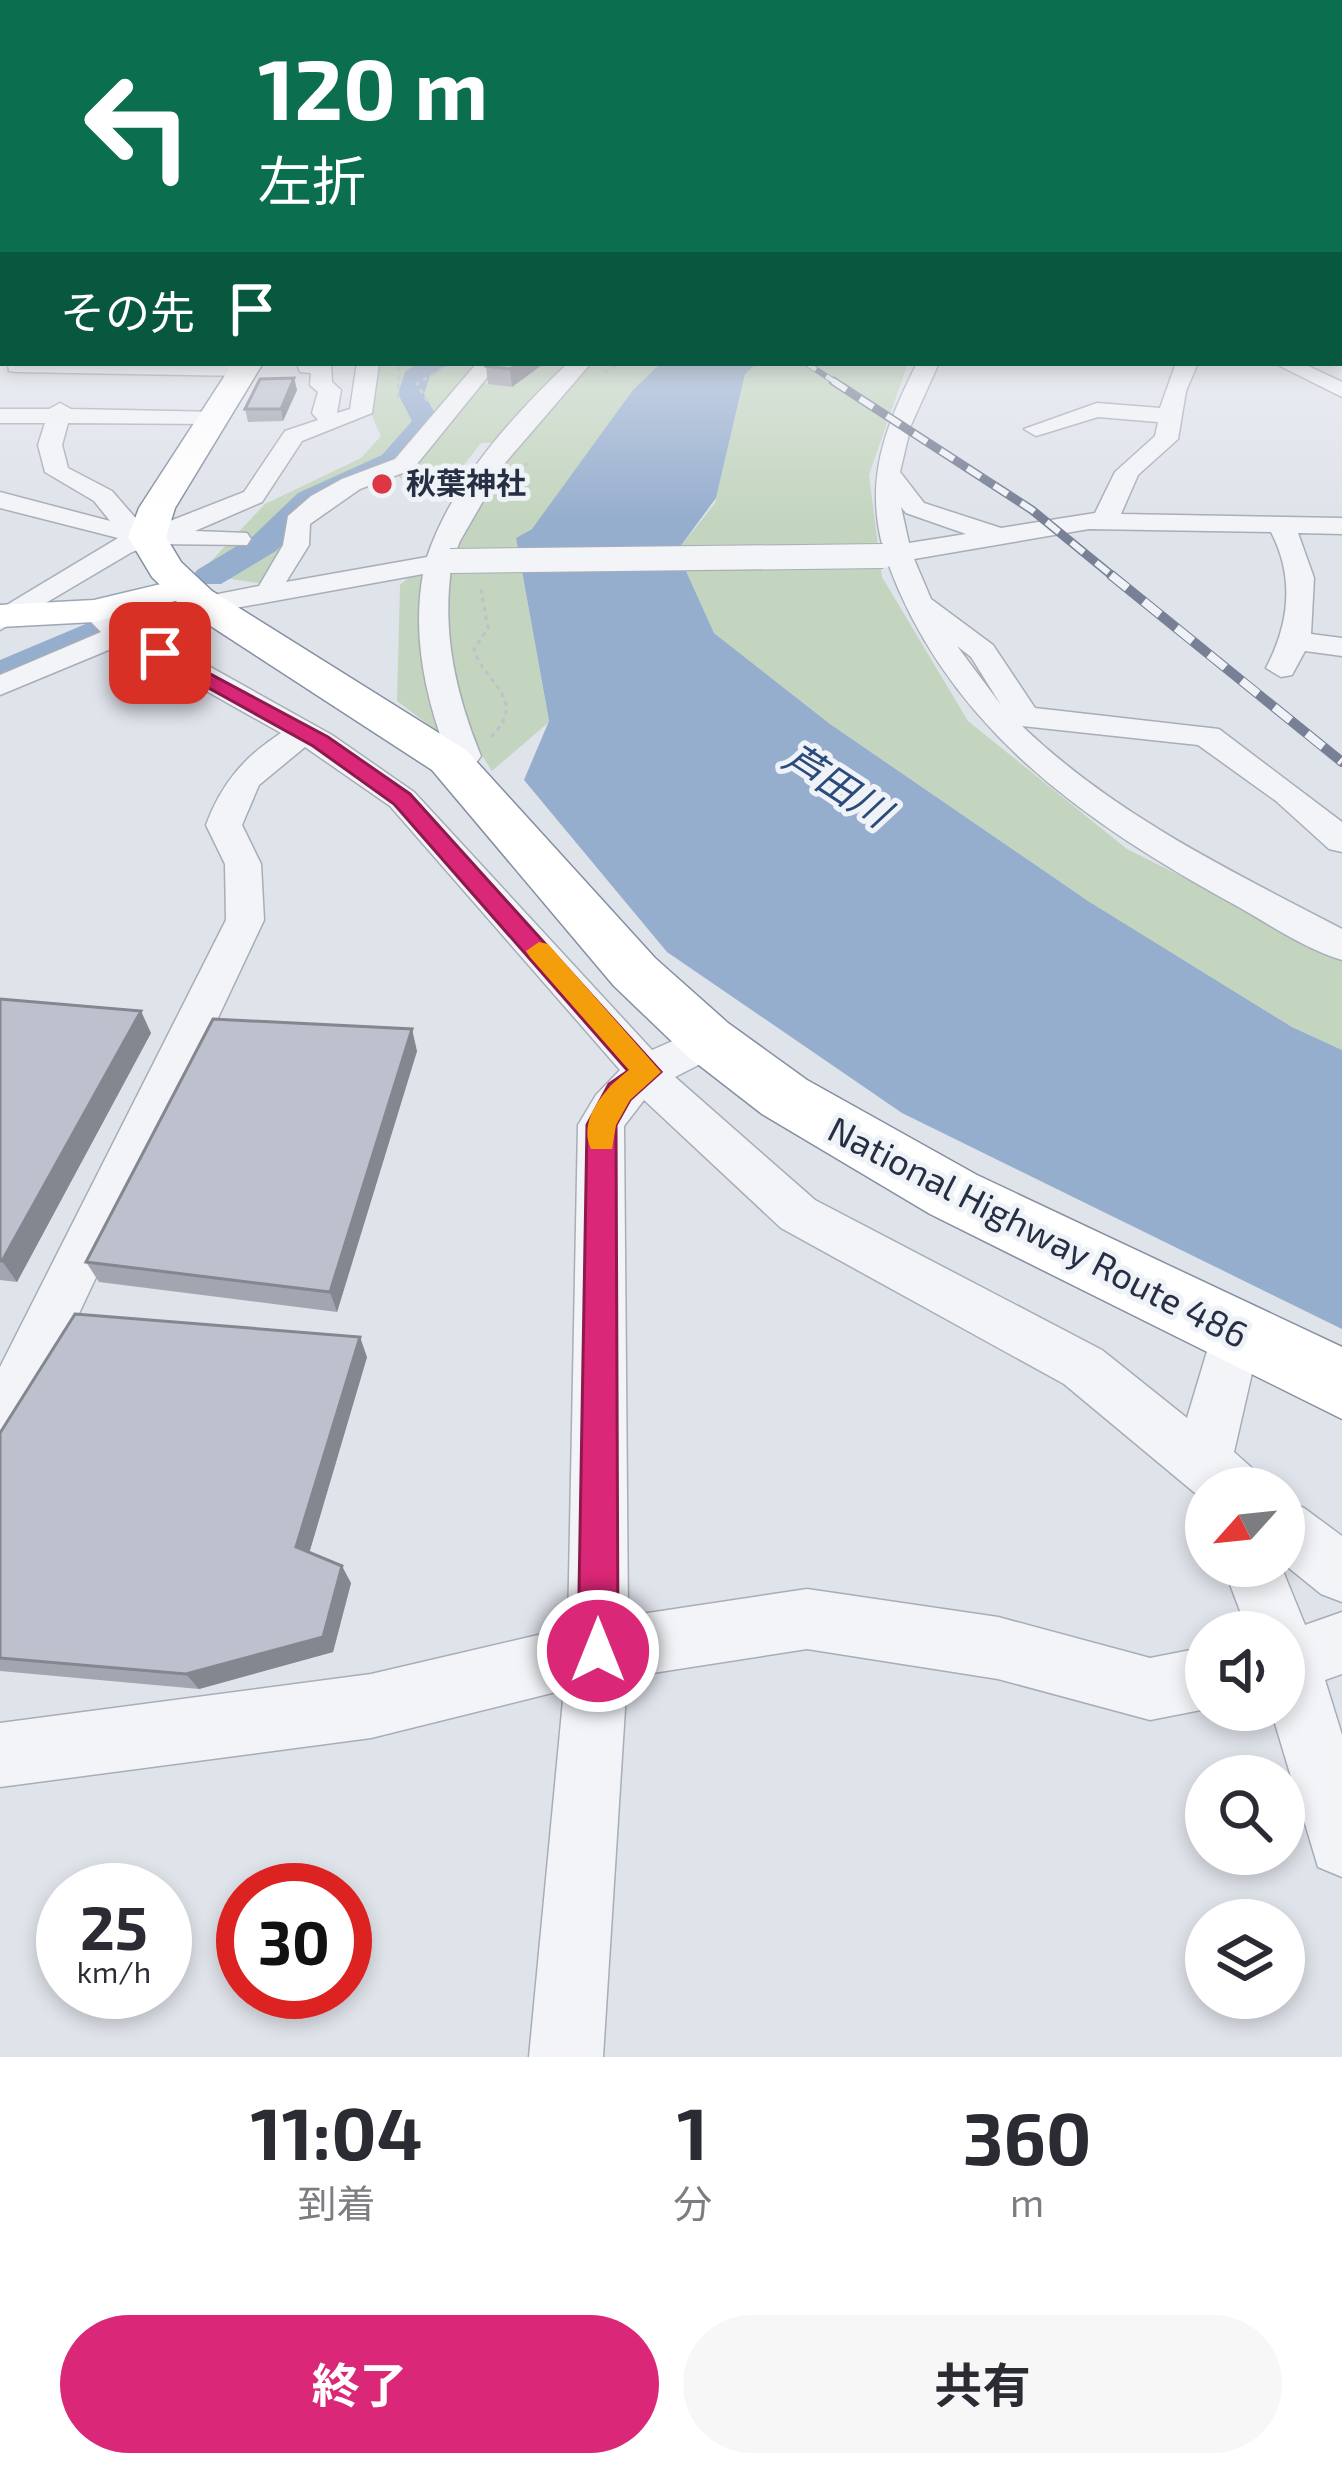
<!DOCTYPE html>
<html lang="ja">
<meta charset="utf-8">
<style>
:root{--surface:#fff;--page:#f7f7f7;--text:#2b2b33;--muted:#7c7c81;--accent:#db2777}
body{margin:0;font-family:"Exo 2","Noto Sans JP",sans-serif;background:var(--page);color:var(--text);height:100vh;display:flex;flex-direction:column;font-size:45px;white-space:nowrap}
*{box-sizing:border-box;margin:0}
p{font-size:39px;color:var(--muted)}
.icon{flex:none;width:66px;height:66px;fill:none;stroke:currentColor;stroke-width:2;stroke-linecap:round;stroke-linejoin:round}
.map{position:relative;height:2057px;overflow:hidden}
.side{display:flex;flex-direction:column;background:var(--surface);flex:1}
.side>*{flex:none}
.guide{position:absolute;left:0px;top:0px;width:1344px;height:366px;box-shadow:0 6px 18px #0003;background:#0b6e4f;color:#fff;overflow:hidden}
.needle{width:78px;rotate:243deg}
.buttons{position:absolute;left:1185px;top:1467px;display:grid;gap:24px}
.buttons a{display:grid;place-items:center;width:120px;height:120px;border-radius:50%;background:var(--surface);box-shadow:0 6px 18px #0003;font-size:60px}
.speed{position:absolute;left:36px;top:1863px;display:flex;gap:24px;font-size:60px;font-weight:700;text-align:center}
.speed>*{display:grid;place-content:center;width:156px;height:156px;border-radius:50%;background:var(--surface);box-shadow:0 6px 18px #0003;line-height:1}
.speed small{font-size:30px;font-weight:400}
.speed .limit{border:18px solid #d22;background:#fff;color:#111}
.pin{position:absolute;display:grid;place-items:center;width:102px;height:102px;color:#fff;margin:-51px;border-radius:24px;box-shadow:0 6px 18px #0006}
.me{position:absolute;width:132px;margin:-66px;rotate:0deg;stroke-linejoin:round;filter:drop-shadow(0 0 9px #0008)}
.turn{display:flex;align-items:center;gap:42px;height:252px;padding:0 60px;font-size:54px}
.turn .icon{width:156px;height:156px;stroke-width:2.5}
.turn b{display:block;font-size:84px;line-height:102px}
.then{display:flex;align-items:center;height:114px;padding:0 60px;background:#0003;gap:24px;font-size:45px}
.eta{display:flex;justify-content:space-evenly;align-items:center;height:204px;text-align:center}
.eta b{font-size:72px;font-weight:700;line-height:84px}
.action{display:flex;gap:24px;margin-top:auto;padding:24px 60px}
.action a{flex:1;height:138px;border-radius:72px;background:var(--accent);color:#fff;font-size:48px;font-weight:700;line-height:138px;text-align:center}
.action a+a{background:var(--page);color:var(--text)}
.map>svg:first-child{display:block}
.green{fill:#c3d5bf}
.water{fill:#96aece}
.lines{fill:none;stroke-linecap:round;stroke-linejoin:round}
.river{fill:#96aece;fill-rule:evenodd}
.minor-casing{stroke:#a8adb8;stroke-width:3}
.major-casing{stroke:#9da6b7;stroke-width:3}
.highway-casing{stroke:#858fa2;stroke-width:3}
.path{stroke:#bdc1c9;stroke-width:3;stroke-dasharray:4.5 4.5;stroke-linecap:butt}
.minor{fill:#f2f4f8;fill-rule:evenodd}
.major{fill:#fff;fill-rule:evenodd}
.highway{fill:#fff;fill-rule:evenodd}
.rail-far2-casing{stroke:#778095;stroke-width:6}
.rail-far1-casing{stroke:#778095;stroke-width:9}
.rail-casing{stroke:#778095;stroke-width:10}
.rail-far2{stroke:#eff2f7;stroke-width:4.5;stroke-dasharray:12;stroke-linecap:butt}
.rail-far1{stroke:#eff2f7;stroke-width:6;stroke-dasharray:16;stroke-linecap:butt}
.rail{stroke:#eff2f7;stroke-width:8;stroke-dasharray:21;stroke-linecap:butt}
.minor-bridge-casing{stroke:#a8adb8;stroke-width:26;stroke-linecap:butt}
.minor-bridge{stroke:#f2f4f8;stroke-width:24}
.wall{fill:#a2a6b0}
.shaded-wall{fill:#848790}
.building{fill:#bcc1cd;stroke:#848790;stroke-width:3}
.route{fill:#db2777;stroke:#8e194d;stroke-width:3}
.slow{fill:#f59e0b}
.poi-dot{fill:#dd3645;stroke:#eff2f7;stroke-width:4.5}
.labels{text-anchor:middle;stroke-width:10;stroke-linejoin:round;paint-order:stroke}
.far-poi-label{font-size:30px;font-weight:bold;fill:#262f43;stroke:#eff2f7;text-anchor:start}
.street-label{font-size:36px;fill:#262f43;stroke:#eff2f7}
.water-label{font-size:39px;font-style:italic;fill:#2b4b7c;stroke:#eff2f7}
</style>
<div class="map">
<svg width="1342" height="2057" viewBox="0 0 1342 2057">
<rect width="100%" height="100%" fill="#dfe3ea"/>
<!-- green -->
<path class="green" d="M375,363H482L399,462L317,498L265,584L199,574L265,504L361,458L381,436C367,410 367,391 375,363Z
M575,363L499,443H481L448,485L402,480L394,471L482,383L512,387L544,364Z
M589,363H666L532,529L516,538L549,722L492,771C450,708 442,671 447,596C448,582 447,564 451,550C474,478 538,416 589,363Z
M757,363H908L869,475L882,577L968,721L1127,849L1342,957V1050L1292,1027L1088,901L830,724L714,633L677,551L715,503L745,373Z
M424,573L445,737L397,701L400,585L412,574Z"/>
<!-- water -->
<path class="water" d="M661,363H757L745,374L716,498L677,551L714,633L830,724L1088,901L1292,1027L1342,1050V1329L902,1113L667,952L524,780L549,721L516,538L532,529L633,390Z"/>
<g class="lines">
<!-- river -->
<path class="river" d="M417,363H451L430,376L424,394L440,422L402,467L320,507L276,551L221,584H197L192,577L197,570L252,537L298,493L382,455L412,421L398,394L405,372Z
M148,600L160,604L166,611L160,618L137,629L118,630L114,639L0,684V660L88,623L107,622L111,613Z"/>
<!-- minor casing -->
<g class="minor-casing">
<path id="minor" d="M1341,253H1342V264H1341Z
M8,363L244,364L255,370L244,376L17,372L9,371Z
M297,363H331L332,382L341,390L337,413L350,409L357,363H379L372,413L302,441L262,502L195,531L247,533L251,539L247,545L155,544L132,552L0,630V609L118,538L0,508V492L110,521L94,501L45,472L38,445L45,423H0V409H49L60,403L71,409L220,412L223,417L212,424L68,423L62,445L68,468L112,491L139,522L152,528L244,492L285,431L318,420L312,413L318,392L310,385L311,373L300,372Z
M477,363H499L413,469L360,489L310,524L309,545L286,582L427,557C452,482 512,417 568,363H591L505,463L460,541L455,554L464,561L451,569C442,634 456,695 481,756L476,763L453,772L436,762L446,752C425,695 412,635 423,574L208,613L194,604L198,598L259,586L283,545L288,516L311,496L342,479L395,459Z
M917,363H939L911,425L900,472L924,503L1001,528L1095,513L1115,472L1155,436L1158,422L1098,417L1036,436L1024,429L1097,403L1160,408L1176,363H1198L1186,391L1178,439L1138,475L1121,514L1342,518V534L1298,533L1314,578L1311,634L1342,638V656L1305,651L1292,675L1281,677L1266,668C1289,624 1295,578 1271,532L1089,529L914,559L931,599L993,645L1035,708L1219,729L1342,822V852L1329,849L1276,801L1198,745L1022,726C1115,815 1229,870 1342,929V960C1305,949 1269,924 1235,905C1087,824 948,728 888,563L873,562L869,556L883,548C864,477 886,426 917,363ZM901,507L906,513L966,534L909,543ZM957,646L971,657L1001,705Z
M1274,363H1302L1342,382V397Z
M94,602L332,735L414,792L652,1050L709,1025L724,1030L730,1041L724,1052L675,1077L815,1200L1102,1350L1187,1418L1217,1318L1235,1311L1253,1318L1261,1334L1234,1452L1252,1468L1260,1488H1206V1510L1195,1493L1064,1384L781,1228L644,1100L624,1126L628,1616L807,1589L998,1617L1150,1658L1206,1647V1709L1150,1720L998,1679L807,1649L627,1677L603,2057H529L564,1690L371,1738L0,1787V1723L371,1674L568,1628L578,1125L596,1095L620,1070L390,806L305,747L259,785L242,825L261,864L264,920L19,1441L0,1449V1367L226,920L225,864L206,825C221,784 244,757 281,733L123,644L0,695V675L101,632L80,611Z
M1284,1499L1304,1508L1342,1536V1602L1321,1594L1284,1564Z
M1223,1566H1281L1305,1625L1342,1612V1674L1325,1680L1342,1735V1877L1318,1867L1271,1710H1284V1632H1248Z"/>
</g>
<!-- major casing -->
<g class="major-casing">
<path id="major" d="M186,578L198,581L203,588L198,595L94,622L0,627V605L94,600Z"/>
</g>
<!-- highway casing -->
<g class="highway-casing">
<path id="highway" d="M233,363H263L175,508L166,537L181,562L212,591L466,750L655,958L728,1023L807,1080L977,1175L1342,1347V1419L930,1214L762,1114L686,1055L614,986L432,770L183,608L152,577L128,537L139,508Z"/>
</g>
<!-- path -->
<path class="path" d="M604,373L619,363
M398,398L399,367L413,363
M427,401L417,384L451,363
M510,488L527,463
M481,589L488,628L474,649C483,684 531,698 490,738"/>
<!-- minor -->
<use href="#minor" class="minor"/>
<!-- major -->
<use href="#major" class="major"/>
<!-- highway -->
<use href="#highway" class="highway"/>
<!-- rail-far2 casing -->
<g class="rail-far2-casing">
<path id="rail-far2" d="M806,363L838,384"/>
</g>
<!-- rail-far1 casing -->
<g class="rail-far1-casing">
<path id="rail-far1" d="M833,381L1032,510L1115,578"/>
</g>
<!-- rail casing -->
<g class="rail-casing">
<path id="rail" d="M1111,575L1342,762"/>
</g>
<!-- rail-far2 -->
<use href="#rail-far2" class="rail-far2"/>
<!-- rail-far1 -->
<use href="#rail-far1" class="rail-far1"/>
<!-- rail -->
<use href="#rail" class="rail"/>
<!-- minor-bridge casing -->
<g class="minor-bridge-casing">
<path id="minor-bridge" d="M450,561L883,556"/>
</g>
<!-- minor-bridge -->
<use href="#minor-bridge" class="minor-bridge"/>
</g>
<!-- wall -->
<path class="wall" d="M488,363H552V365L544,364L512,387L488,384L486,366Z
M294,378L297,390L283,421L248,422L245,409Z
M0,999L151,1033L17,1282L0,1280Z
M417,1051L337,1312L99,1282L86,1262Z
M367,1357L309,1553L351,1583L333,1652L199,1689L0,1671V1433Z"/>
<!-- shaded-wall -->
<path class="shaded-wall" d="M519,363H544L512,387L510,369Z
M294,378L297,390L283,421L281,409Z
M141,1011L151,1033L17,1282L2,1261Z
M412,1029L417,1051L337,1312L330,1292Z
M360,1337L367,1357L306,1564L296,1547Z
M342,1566L351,1583L333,1652L199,1689L186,1674Z"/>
<!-- building -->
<path class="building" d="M488,363H519L510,369L486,366Z
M294,378L281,409H245L260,379Z
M0,999L141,1011L2,1261H0Z
M213,1019L412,1029L330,1292L86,1262Z
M75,1314L360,1337L296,1547L342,1566L323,1637L186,1674L0,1658V1433Z"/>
<!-- sky -->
<linearGradient id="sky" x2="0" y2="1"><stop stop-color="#87b2de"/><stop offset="0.44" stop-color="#f1f2f6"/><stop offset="1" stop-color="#f1f2f6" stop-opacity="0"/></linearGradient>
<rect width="1342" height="518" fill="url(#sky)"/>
<!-- route -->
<path class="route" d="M160,647L328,737L410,794L661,1072L630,1100L616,1125L618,1651L612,1665L598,1671L584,1665L578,1651L587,1125L609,1084L628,1071L394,804L313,746L153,657L150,653Z"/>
<!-- slow -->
<path class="slow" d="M539,942L548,944L661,1072L630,1100L616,1125L612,1149H591C577,1120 606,1087 629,1070L530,957L526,951Z"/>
<!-- markers -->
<circle class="poi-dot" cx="382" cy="484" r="12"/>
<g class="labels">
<!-- far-poi labels -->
<g class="far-poi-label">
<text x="406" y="494">秋葉神社</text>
</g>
<!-- street labels -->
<g class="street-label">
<text transform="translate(1038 1232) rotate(27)" y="13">National Highway Route 486</text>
</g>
<!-- water labels -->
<g class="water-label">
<text transform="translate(837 785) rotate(33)" y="14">芦田川</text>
</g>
</g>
</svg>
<div class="buttons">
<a><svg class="needle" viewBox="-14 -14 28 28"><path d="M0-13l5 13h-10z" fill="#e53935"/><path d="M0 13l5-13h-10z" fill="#7c7c81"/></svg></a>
<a><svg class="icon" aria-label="sound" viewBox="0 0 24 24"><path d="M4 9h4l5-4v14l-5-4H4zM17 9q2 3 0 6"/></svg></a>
<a><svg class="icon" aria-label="search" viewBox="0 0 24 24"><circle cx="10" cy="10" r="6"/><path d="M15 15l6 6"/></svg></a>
<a><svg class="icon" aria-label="layers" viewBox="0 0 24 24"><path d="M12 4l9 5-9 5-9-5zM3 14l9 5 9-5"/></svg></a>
</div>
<div class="speed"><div>25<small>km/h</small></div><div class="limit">30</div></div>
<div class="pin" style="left:160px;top:653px;background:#d93025"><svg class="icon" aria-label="arrive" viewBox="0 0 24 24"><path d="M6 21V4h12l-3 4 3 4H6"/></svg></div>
<svg class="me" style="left:598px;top:1651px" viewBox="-20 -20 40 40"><circle r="17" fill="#db2777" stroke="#fff" stroke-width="3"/><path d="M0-11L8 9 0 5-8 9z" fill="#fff"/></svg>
<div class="guide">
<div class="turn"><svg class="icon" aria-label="left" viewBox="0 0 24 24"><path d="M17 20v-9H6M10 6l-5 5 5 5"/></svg><div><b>120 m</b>左折</div></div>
<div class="then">その先<svg class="icon" aria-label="arrive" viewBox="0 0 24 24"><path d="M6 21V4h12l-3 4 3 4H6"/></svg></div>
</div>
</div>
<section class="side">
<div class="eta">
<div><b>11:04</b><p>到着</p></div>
<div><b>1</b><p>分</p></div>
<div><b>360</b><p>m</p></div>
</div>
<div class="action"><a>終了</a><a>共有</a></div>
</section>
